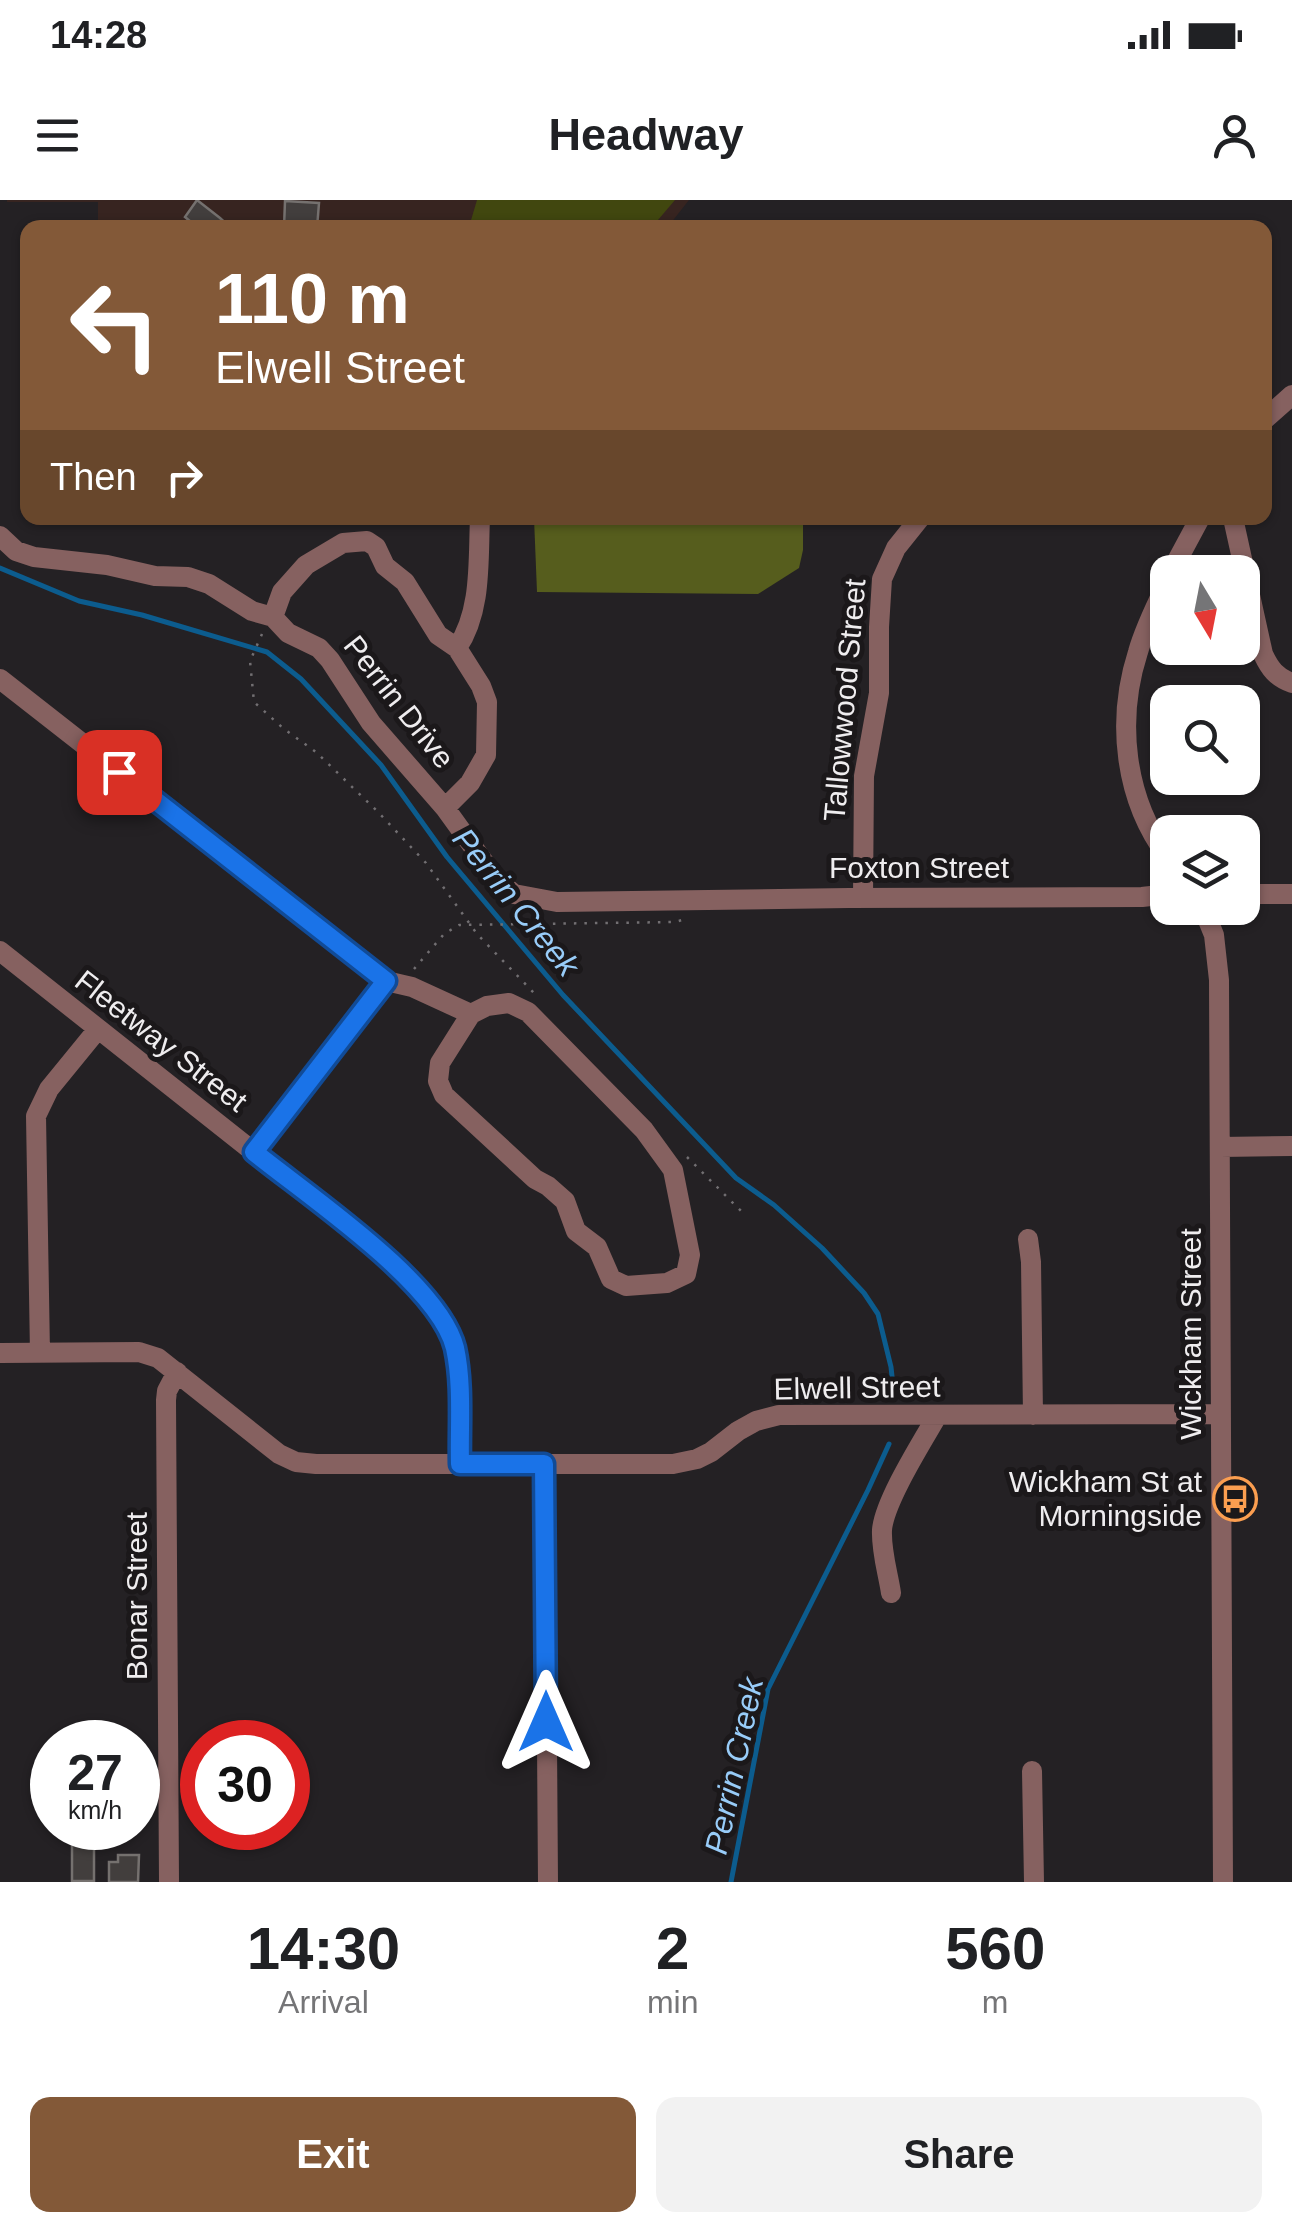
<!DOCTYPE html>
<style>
:root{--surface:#fff;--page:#f2f2f2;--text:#202124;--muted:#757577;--accent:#835938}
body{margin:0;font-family:Helvetica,sans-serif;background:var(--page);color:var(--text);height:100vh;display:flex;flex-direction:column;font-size:38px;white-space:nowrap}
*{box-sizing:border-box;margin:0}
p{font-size:32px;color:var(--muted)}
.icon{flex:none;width:55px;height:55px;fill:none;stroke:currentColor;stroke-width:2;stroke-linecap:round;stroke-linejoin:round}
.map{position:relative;height:1682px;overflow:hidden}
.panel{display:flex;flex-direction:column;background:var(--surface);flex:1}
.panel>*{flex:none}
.guide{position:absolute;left:20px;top:20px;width:1252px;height:305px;border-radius:20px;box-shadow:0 2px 8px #0004;background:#835938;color:#fff;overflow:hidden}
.needle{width:65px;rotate:170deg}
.fabs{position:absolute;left:1150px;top:355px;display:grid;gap:20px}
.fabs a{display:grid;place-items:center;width:110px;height:110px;border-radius:20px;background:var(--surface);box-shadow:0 2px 8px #0004;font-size:50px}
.speed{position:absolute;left:30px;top:1520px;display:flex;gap:20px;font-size:50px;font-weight:700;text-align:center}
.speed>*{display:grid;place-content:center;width:130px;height:130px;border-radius:50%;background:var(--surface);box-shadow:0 2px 8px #0004;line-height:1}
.speed small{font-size:25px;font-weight:400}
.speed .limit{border:15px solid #d22;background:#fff;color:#111}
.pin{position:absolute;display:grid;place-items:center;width:85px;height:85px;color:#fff;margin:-42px;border-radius:20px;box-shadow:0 5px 15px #0006}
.me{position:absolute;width:110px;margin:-55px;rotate:0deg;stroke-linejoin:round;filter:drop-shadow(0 0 8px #0008)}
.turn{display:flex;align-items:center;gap:35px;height:210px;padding:0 30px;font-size:45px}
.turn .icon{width:130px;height:130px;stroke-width:2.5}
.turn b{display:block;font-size:70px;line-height:85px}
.then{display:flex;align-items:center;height:95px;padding:0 30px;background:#0003;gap:20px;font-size:38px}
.eta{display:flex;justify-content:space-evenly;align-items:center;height:170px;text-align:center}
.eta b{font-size:60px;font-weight:700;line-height:70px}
.button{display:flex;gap:20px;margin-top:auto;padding:20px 30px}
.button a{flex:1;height:115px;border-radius:20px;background:var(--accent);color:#fff;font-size:40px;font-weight:700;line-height:115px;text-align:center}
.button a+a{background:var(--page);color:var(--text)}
.status{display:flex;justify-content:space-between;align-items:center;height:70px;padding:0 50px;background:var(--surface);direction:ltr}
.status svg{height:28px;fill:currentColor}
header{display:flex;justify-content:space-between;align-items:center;height:130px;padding:0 30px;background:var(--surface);font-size:45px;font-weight:700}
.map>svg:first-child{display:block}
.education{fill:#372420}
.green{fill:#41470f}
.forest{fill:#565d1d}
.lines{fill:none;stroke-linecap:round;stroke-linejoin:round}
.stream{stroke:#0c5c8e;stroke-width:5}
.building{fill:#423e3d;stroke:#75716f;stroke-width:2.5}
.path{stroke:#726f72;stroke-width:2.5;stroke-dasharray:2.5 8;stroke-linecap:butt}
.minor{stroke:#866160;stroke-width:20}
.route-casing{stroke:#114b97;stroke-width:25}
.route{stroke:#1a73e8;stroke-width:18}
.labels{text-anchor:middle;stroke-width:10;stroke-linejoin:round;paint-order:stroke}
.street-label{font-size:30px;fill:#efedef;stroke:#1b181a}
.poi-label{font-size:30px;fill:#efedef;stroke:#1b181a;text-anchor:end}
.water-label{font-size:32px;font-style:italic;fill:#98ccf8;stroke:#1b181a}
</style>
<div class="status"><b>14:28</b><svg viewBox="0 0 49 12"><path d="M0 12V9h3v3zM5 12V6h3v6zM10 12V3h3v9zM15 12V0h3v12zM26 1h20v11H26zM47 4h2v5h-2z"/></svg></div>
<header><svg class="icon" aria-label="menu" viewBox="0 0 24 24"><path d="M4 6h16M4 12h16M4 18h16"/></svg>Headway<svg class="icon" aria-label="person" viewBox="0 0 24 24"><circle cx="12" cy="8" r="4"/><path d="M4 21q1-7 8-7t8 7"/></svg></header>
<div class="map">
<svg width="1292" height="1682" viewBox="0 0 1292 1682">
<rect width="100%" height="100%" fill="#242124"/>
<!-- education -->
<path class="education" d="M7,0H689L667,28H98V2H7Z"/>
<!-- green -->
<path class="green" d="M477,0H675L652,27H469Z"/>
<!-- forest -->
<path class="forest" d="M534,318H803V350L799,368L758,394L537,392Z"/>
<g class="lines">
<!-- stream -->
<path class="stream" d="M0,368L79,401L142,415L267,452L301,479L381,565L447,657L563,795L736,978L774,1005L822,1048L864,1093L878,1114L891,1167L894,1195
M731,1682L768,1489L868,1290L889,1244"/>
</g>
<!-- building -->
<path class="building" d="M197,0L220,18L231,28H198L185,17Z
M285,1L319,3L317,28H284Z
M72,1645H94V1681H72Z
M118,1655H139L138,1682H109V1662H118Z"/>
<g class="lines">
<!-- path -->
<path class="path" d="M262,434L250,461L254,502L284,529L316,552L378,612L426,663L477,734L535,794
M414,769L444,734L459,725L675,722L682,720
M687,957L746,1016"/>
<!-- minor -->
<path class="minor" d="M1265,219L1292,195
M1233,318L1263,454C1270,469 1276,477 1292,483
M0,336L16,351L34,357L107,365L155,376L188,377L209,384L252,411L273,417L288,433L319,448L330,460L371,523L445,608L497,680L514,694L557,702L849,698L1142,697L1168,694
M1171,372L1200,318
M1168,381C1157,404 1145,427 1138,452C1116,520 1124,599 1168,657
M273,417L282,392L306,365L343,343L367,341L376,347L385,366L405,382L438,435L457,448L481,486L487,502L486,555L470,583L445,608
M457,448C482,411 478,361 480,318
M0,479L386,781L412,787L471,814
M1242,694H1292
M863,698L864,576L879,493V427L882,379L896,348L920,318
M1203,708L1214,735L1219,780L1223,1682
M0,751L389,1059C413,1084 445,1112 454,1146C463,1179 459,1230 459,1264
M509,803L528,812L644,930L673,970L690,1055L686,1074L667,1083L626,1086L611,1079L597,1047L576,1031L565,1001L548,986L535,979L444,895L438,881L440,863L471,814L487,806Z
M1220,947L1292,946
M253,952L386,781
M1028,1039L1031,1062L1033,1215
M0,1153L139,1152L158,1158L279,1254L296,1262L316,1264H673L697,1259L711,1252L738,1231L756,1221L779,1215L1221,1214
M40,1153L36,916L49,889L98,829
M545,1264L548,1682
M891,1393C888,1373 881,1351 882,1330C884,1302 922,1242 937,1216
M1032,1571L1034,1682
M169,1682L166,1200L167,1191L177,1172"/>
</g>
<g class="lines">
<!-- route casing -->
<g class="route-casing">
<path id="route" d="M119,572L386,781L254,952C307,995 439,1083 455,1148C463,1185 459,1227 460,1264H544L546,1522"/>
</g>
<!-- route -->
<use href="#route" class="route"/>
</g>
<!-- icons -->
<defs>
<g id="bus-ring" transform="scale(2.25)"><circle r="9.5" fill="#1b181a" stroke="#fb9e50" stroke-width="1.5"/><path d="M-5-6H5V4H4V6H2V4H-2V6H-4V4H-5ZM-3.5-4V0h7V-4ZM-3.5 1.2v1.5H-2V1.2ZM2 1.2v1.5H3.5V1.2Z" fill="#fb9e50"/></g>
</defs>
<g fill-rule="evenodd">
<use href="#bus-ring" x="1235" y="1299"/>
</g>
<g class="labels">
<!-- street labels -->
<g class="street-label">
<text transform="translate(845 500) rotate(-85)" y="10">Tallowwood Street</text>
<text transform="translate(399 502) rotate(52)" y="10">Perrin Drive</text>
<text x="919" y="678">Foxton Street</text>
<text transform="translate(161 841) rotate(38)" y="10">Fleetway Street</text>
<text transform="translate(1191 1134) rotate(-90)" y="10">Wickham Street</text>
<text transform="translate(857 1188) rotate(-1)" y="10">Elwell Street</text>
<text transform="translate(137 1396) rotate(-90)" y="10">Bonar Street</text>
</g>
<!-- poi labels -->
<g class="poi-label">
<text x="1202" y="1292">Wickham St at<tspan x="1202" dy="34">Morningside</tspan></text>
</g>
<!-- water labels -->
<g class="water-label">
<text transform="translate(516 702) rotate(51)" y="11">Perrin Creek</text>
<text transform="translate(734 1566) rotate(-78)" y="11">Perrin Creek</text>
</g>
</g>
</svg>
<div class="fabs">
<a><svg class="needle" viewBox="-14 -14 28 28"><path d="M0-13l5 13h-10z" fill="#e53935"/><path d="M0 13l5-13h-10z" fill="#757577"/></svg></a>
<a><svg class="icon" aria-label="search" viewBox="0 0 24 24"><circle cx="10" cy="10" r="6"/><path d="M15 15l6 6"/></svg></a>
<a><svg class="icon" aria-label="layers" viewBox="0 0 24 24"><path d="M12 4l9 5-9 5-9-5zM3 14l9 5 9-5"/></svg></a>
</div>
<div class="speed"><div>27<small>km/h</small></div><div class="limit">30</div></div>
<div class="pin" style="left:119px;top:572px;background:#d93025"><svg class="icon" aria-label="arrive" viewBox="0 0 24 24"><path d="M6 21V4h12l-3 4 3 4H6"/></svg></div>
<svg class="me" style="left:546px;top:1522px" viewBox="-20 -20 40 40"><path d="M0-17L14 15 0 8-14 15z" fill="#1a73e8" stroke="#fff" stroke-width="4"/></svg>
<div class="guide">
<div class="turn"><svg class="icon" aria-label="left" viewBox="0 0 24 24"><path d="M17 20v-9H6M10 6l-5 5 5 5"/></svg><div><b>110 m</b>Elwell Street</div></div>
<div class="then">Then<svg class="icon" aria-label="right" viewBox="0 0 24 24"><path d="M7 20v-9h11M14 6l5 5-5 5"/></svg></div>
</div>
</div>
<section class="panel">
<div class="eta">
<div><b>14:30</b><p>Arrival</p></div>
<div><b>2</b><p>min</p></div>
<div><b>560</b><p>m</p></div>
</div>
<div class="button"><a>Exit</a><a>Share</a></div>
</section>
